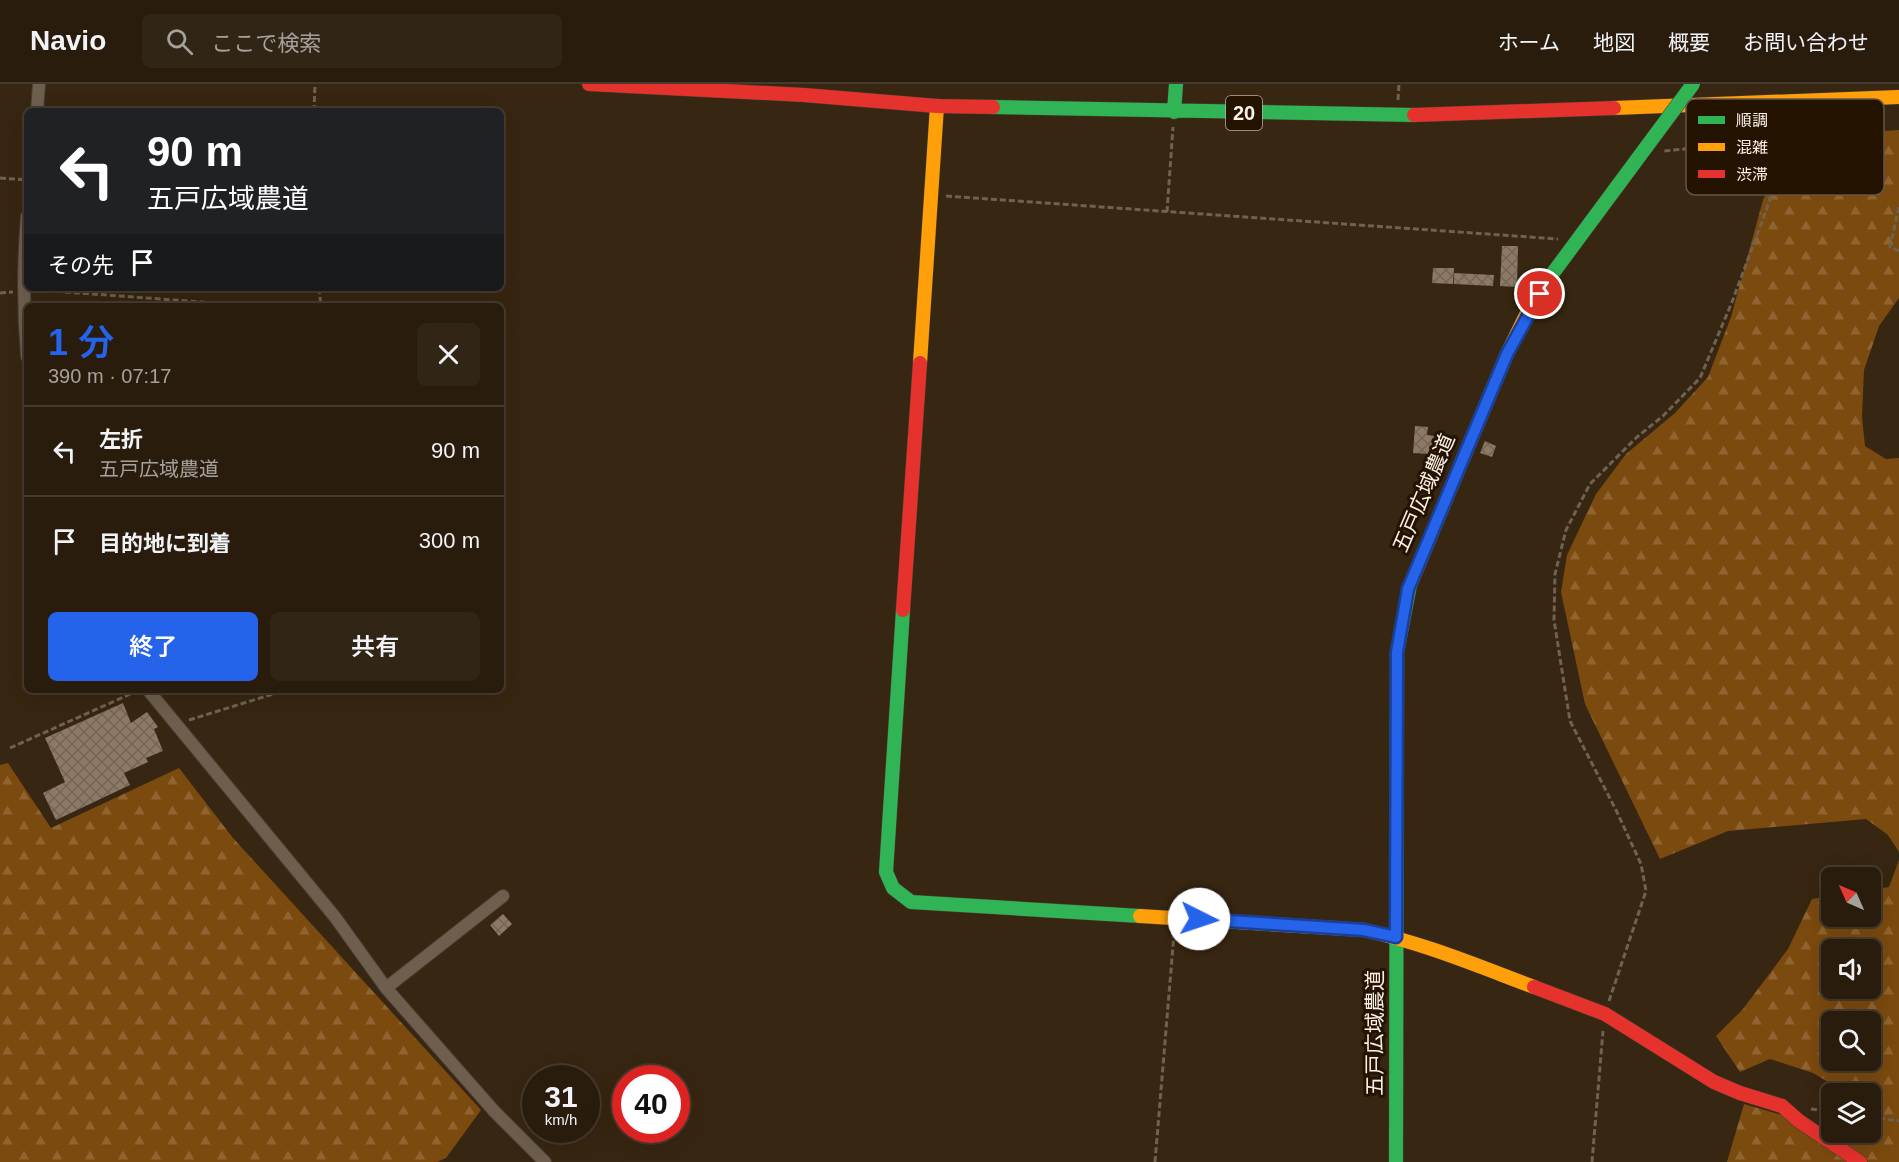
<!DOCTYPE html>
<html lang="ja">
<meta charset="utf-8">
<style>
:root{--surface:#291c0d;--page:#312516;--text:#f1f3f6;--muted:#a5a19d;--line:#453a2e;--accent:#2563eb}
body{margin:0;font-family:Arial,"Noto Sans JP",sans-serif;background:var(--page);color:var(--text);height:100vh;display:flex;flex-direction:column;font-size:22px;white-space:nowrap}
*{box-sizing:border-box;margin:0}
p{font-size:20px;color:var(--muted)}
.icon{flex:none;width:33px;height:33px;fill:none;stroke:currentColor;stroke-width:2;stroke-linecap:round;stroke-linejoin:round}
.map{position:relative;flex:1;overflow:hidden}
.drawer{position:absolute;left:24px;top:219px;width:480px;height:390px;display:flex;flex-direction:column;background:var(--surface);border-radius:9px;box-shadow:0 6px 24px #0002,0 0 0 2px var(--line)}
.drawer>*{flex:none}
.guide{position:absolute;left:24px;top:24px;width:480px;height:183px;border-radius:9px;box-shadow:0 6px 24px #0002,0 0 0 2px var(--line);background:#202124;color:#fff;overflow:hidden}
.needle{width:39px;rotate:315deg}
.fabs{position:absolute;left:1821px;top:783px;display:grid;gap:12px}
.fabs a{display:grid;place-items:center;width:60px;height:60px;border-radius:9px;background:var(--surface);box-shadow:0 6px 24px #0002,0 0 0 2px var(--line);font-size:30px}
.speed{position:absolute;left:522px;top:981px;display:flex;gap:12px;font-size:30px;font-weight:700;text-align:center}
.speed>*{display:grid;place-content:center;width:78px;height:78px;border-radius:50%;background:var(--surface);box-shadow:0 6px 24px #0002,0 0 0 2px var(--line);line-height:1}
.speed small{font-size:15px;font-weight:400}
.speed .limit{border:9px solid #d22;background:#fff;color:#111}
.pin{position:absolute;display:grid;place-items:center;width:51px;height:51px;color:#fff;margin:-26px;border:3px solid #fff;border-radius:50%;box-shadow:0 2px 6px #0007}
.me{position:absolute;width:66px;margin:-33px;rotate:94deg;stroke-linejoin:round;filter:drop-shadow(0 0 4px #0008)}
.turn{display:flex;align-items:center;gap:21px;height:126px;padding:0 24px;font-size:27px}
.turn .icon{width:78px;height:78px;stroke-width:2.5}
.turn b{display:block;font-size:42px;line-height:51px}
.then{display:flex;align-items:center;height:57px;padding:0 24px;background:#0003;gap:12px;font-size:22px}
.round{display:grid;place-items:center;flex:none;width:63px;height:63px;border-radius:9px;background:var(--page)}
.head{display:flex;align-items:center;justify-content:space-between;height:102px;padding:0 24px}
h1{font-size:36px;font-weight:600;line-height:45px;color:var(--accent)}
.primary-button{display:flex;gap:12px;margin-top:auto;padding:12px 24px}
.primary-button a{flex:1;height:69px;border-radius:9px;background:var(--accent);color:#fff;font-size:24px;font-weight:600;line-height:69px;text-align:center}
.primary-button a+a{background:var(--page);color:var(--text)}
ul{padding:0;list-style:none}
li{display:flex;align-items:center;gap:18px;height:90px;padding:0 24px;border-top:2px solid var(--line)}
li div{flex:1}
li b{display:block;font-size:22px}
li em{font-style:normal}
header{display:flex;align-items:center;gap:36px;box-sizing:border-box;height:84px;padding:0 30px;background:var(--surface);border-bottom:2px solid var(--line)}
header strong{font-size:28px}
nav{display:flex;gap:33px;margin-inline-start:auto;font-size:21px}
.search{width:420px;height:54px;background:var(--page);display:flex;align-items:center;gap:15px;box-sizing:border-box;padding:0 21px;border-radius:9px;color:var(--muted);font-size:22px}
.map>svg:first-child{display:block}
.forest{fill:url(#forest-firs);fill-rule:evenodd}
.building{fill:url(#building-cross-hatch)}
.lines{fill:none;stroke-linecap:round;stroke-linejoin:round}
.street-casing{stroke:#493e32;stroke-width:14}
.fast-casing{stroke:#493e32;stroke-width:15}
.slow-casing{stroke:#493e32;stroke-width:15}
.jam-casing{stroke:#493e32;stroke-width:15}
.path{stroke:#6f6253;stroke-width:3;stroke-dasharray:6 3;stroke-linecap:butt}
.street{stroke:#6e5e4d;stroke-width:12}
.fast{stroke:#30b455;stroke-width:14}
.slow{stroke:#ff9f0a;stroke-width:14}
.jam{stroke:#e5322d;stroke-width:14}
.fast-bridge-casing{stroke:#493e32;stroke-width:15;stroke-linecap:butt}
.fast-bridge{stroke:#30b455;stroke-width:14}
.route-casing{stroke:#184099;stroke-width:15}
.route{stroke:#2563eb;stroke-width:10}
.labels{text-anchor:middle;stroke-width:6;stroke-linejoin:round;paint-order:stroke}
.shield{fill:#251302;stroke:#bbaea2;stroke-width:1.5}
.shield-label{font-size:20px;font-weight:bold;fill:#fbf0e7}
.street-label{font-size:21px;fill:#fbf0e7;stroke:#251302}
.key{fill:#251302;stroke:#655547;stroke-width:1.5}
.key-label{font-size:16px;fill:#fbf0e7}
</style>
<header>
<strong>Navio</strong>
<div class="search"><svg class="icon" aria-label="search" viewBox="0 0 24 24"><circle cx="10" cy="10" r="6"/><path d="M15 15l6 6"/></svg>ここで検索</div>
<nav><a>ホーム</a><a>地図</a><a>概要</a><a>お問い合わせ</a></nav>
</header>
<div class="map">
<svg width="1899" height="1078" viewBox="0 0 1899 1078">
<defs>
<pattern id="forest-firs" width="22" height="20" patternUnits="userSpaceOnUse" patternTransform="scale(1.5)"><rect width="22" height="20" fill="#7b4a0e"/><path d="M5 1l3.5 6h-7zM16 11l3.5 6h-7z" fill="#8f6431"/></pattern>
<pattern id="building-cross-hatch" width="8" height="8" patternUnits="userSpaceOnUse" patternTransform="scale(1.5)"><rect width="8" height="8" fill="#8d7964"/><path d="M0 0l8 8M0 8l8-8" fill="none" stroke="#736558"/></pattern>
</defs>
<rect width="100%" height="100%" fill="#372611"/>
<!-- forest -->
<path class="forest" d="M1899,46V214L1879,242L1864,286L1862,333L1865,362L1886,375L1899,374V768L1888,751L1866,735L1728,747L1660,775L1585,620L1561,508L1567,471L1596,410L1626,370L1675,329L1708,293L1731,233L1763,116L1792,53Z
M8,679L51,744L179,684L233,754L481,1026L446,1074L437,1078H0V681Z
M1899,776V1078H1727L1744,1020L1827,1044L1831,1042L1832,1048H1870V1010L1847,1009L1813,989L1770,975L1740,988L1716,952L1743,925L1788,865L1812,815L1831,812L1832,832H1870L1871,806L1889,803ZM1832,866H1870V904H1832ZM1832,938H1870V976H1832Z"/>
<!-- building -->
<path class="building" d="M1502,162H1518L1517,203L1500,202Z
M1433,184H1454L1453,200L1432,199Z
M1454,189L1494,191L1493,202L1454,200Z
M1415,342L1428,343L1427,351L1447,353L1446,371L1413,369Z
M1485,357L1496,362L1492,373L1480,369Z
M123,619L131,639L147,628L158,643L154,645L163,667L146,674L148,678L124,689L130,701L56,736L43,709L65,698L45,654Z
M503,830L512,840L499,852L490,841Z"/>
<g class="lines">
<!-- street casing -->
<g class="street-casing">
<path id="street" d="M37,27L39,0
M27,132C23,180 23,225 27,273
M148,606L335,833L386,904L494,1027L545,1078
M386,904L503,812"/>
</g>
<!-- fast casing -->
<g class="fast-casing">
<path id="fast" d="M993,23L1414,31
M1174,28L1176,0
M1526,231L1550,193L1647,62
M903,526L886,788L893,804L911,818L1140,832
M1396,1078L1397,568L1410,501"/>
</g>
<!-- slow casing -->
<g class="slow-casing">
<path id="slow" d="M1614,24L1899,13
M920,279L937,22
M1410,501L1507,270L1526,231
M1140,832L1364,846C1423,859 1478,882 1534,903"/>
</g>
<!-- jam casing -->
<g class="jam-casing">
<path id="jam" d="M589,0L804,11L937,22L993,23
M1414,31L1614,24
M903,526L920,279
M1534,903L1605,930L1714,998L1740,1009L1782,1022L1799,1037L1860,1078"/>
</g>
<!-- path -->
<path class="path" d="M1398,16L1399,0
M314,27L315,0
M0,94L27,96
M946,112L1558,155
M1899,123L1890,163L1899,167
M1167,128L1173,43
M319,204L321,222
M38,206L256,222
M0,209L13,208
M189,636L286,606
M10,664L137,607
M1609,917L1646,807L1641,780L1616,726L1570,637L1554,536L1555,490L1566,446L1590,400L1637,353L1663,332L1700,294L1732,218L1770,116L1785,55L1664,67
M1811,1025L1832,1028
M1870,1033L1899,1037
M1155,1078L1174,850
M1592,1078L1603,947"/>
<!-- street -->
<use href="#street" class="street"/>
<!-- fast -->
<use href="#fast" class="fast"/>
<!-- slow -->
<use href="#slow" class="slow"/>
<!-- jam -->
<use href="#jam" class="jam"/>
<!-- fast-bridge casing -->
<g class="fast-bridge-casing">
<path id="fast-bridge" d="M1647,62L1693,0"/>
</g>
<!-- fast-bridge -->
<use href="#fast-bridge" class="fast-bridge"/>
</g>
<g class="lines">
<!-- route casing -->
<g class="route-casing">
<path id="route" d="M1199,835L1364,846L1396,853L1397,568L1408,505L1507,270L1540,210"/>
</g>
<!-- route -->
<use href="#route" class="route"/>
</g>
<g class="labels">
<!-- shield labels -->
<rect class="shield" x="1226" y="12" width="36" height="34" rx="4.5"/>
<g class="shield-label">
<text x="1244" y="36">20</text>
</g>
<!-- street labels -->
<g class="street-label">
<text transform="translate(1424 409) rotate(-67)" y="7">五戸広域農道</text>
<text transform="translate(1375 949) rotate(-90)" y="7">五戸広域農道</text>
</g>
</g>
<!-- legend -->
<rect x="1686" y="15" width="198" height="96" rx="9" class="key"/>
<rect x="1698" y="32" width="27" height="8" fill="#30b455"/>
<rect x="1698" y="59" width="27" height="8" fill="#ff9f0a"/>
<rect x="1698" y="86" width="27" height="8" fill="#e5322d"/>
<g class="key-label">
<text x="1736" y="42">順調</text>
<text x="1736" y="69">混雑</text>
<text x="1736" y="96">渋滞</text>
</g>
</svg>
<div class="fabs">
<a><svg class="needle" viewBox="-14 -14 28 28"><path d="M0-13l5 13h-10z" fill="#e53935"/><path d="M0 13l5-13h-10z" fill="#a5a19d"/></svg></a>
<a><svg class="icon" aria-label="sound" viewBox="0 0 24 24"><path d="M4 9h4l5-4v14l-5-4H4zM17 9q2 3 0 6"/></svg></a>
<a><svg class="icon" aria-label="search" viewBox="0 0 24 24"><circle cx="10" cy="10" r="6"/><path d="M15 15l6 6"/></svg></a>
<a><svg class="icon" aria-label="layers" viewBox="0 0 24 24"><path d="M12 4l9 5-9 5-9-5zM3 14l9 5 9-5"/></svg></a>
</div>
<div class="speed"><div>31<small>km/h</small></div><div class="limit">40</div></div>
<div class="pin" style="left:1540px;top:210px;background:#d93025"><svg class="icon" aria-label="arrive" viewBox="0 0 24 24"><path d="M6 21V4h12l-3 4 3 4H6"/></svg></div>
<svg class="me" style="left:1199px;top:835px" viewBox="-20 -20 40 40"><circle r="19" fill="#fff"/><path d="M0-13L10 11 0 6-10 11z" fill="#2563eb"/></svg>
<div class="guide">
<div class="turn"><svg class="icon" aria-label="left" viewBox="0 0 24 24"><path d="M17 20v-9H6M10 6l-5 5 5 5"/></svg><div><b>90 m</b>五戸広域農道</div></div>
<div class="then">その先<svg class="icon" aria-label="arrive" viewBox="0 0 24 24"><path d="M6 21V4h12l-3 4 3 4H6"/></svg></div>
</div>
<section class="drawer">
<div class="head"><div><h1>1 分</h1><p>390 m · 07:17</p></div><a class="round"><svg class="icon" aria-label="close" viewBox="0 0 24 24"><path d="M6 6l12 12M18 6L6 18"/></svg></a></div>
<ul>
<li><svg class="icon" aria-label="left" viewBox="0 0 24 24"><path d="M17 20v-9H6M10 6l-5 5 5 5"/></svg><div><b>左折</b><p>五戸広域農道</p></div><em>90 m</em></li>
<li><svg class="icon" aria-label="arrive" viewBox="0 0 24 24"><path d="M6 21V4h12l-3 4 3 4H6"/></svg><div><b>目的地に到着</b></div><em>300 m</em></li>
</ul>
<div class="primary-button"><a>終了</a><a>共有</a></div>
</section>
</div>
